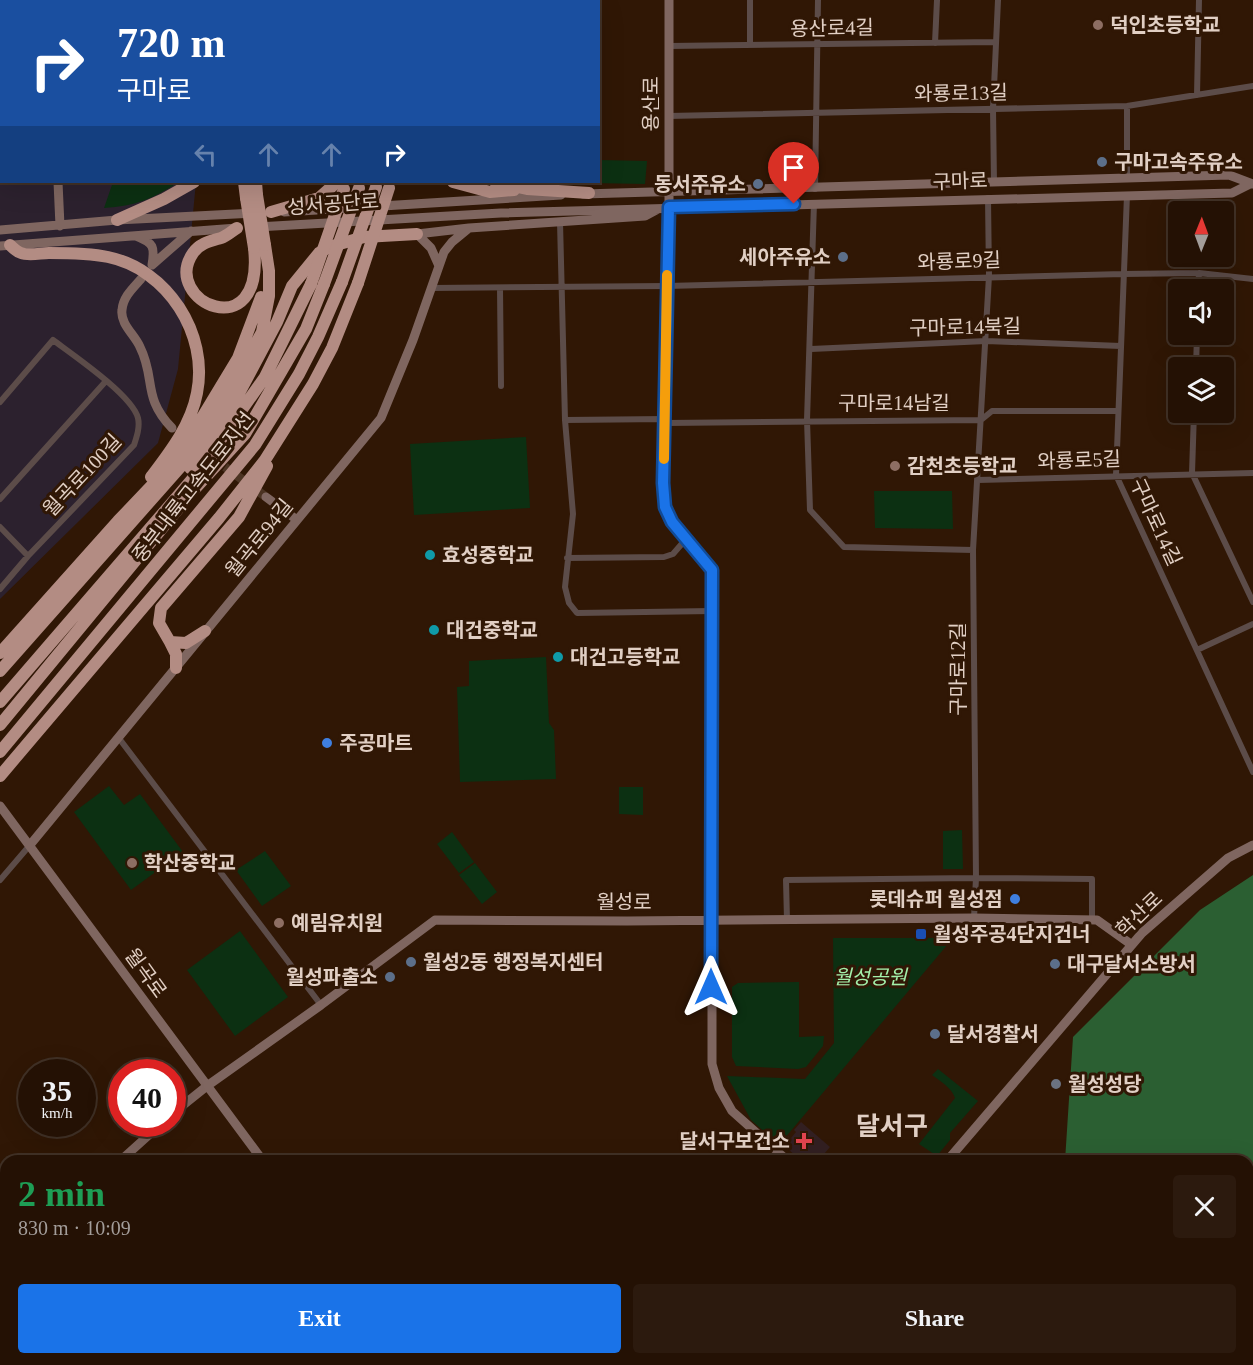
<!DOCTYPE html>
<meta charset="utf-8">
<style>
:root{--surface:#241104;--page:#2c1a0e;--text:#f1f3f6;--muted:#a39d9a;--line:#413126;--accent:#1a73e8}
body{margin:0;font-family:"Times New Roman","Noto Sans KR",serif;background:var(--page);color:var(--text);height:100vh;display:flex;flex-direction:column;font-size:22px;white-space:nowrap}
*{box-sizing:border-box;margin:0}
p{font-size:20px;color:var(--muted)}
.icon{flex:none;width:33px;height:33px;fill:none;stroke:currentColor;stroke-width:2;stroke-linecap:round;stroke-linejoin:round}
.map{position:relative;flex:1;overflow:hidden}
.details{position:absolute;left:0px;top:1155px;width:1254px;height:210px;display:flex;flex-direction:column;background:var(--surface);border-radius:18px 18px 0 0;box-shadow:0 6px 24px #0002,0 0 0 2px var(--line)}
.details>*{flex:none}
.top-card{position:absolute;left:0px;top:0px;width:600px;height:183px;box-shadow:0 6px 24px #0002,0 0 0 2px var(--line);background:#1a4fa0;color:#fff;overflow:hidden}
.needle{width:39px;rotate:1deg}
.buttons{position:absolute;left:1168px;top:201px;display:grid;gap:12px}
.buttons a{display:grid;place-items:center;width:66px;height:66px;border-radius:6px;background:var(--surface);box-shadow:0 6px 24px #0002,0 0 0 2px var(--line);font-size:30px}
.speed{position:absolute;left:18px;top:1059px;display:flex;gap:12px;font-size:30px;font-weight:700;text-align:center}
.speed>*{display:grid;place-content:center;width:78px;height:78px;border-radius:50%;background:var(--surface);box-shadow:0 6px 24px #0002,0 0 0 2px var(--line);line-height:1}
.speed small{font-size:15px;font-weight:400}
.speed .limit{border:9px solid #d22;background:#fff;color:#111}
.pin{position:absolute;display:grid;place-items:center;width:51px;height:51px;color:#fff;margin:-62px -26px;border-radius:50% 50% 50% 0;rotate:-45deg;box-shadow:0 0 6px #0007}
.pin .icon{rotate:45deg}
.me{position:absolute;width:66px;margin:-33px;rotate:0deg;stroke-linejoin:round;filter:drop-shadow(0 0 4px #0008)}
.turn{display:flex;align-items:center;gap:21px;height:126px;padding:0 18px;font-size:27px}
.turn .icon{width:78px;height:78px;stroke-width:2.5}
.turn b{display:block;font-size:42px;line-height:51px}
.lanes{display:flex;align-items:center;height:57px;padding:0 18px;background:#0003;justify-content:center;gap:30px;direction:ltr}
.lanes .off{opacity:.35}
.round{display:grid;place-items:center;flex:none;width:63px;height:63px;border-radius:6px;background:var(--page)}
.overview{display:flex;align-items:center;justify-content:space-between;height:102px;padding:0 18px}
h1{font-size:36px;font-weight:800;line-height:45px;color:#1e9e55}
.primary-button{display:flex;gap:12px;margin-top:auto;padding:12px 18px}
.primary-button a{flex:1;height:69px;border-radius:6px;background:var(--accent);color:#fff;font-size:24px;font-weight:800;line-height:69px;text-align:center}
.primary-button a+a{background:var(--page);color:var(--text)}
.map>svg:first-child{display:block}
.industrial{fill:#2c212e}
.medical{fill:#321f21}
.green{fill:#0c3012}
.forest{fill:#2b5f32}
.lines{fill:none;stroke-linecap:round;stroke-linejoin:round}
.secondary-tunnel{stroke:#4b3322;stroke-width:9;stroke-dasharray:9 4.5;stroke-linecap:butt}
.street{stroke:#5c4c49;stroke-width:6}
.secondary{stroke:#7f6660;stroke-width:9}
.highway{stroke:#b38c83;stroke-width:12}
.highway-bridge{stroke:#b38c83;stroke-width:12}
.route-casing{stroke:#114b97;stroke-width:15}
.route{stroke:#1a73e8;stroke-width:10}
.slow{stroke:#f59e0b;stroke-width:10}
.education-dot{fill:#8d6e63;stroke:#301705;stroke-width:2}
.service-dot{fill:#5c6f8a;stroke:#301705;stroke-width:2}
.culture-dot{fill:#0f9aa8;stroke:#301705;stroke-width:2}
.shop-dot{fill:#3f7fe0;stroke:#301705;stroke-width:2}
.transit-dot{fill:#1a4fb4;stroke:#301705;stroke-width:2}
.worship-dot{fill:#6b7280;stroke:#301705;stroke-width:2}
.health-dot{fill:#e0444e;stroke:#301705;stroke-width:2}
.labels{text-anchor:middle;stroke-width:6;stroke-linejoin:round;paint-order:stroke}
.poi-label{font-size:20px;font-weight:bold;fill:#e1cfc4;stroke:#301705;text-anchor:start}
.street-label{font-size:20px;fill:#e1cfc4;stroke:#301705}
.park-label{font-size:20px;font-style:italic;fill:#a3efaa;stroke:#301705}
.district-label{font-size:26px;font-weight:bold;fill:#e1cfc4;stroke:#301705}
</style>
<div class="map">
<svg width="1253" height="1365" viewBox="0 0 1253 1365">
<rect width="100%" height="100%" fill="#301705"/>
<!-- industrial -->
<path class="industrial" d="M0,0H325L2,2V182H196L178,369L158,443L0,599Z"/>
<!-- medical -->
<path class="medical" d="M801,1122L830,1147L818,1161H802L782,1144L788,1136L791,1138L796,1132L794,1130Z"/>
<!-- green -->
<path class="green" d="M599,160L647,161L645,184L538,182H598Z
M113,182H179C152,199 136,206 104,208Z
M526,437L530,508L414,515L410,444Z
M874,491H952L953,529L875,528Z
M546,657L549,723L554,730L556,779L460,782L457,687L469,686V661Z
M109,786L124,805L140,794L183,852L131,890L74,812Z
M619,787H643V815L619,814Z
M962,830L963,869H943V831Z
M452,832L474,862L459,873L437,844Z
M265,851L291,886L262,906L236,870Z
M475,863L497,892L482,904L459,875Z
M240,931L288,997L235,1036L187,970Z
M833,938H953L779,1145L751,1120L727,1076L805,1079L834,1043Z
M799,982V1037L824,1036L823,1046L806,1067L798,1069L736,1066L732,1057V987L738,983Z
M938,1069L978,1101L950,1133V1140L937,1156L919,1144L955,1098C952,1088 940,1081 932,1075Z
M0,1235L6,1240V1257L0,1264Z
M6,1307V1359H130L136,1365H0V1314Z
M434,1359H468L459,1365H438Z"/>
<!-- forest -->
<path class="forest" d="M1253,875V1365H1038L1039,1359H1248V1161H1065L1073,1037L1200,910Z"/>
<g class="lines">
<!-- secondary-tunnel -->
<path class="secondary-tunnel" d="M214,459L266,497"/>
<!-- street -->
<path class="street" d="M146,2V0
M303,2L304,0
M935,43L937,0
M750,45V0
M669,46L996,42
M1197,95L1199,0
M0,105H2
M668,116L1127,106L1253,86
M1127,179V106
M994,183L993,109L998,0
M815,189L818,0
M1127,195L1116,475L1253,772
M814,203L807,420L810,510L844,547L973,550
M560,222L565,420
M432,288L667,286L1123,274L1199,273L1253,279
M500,288L501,386
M1198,290L1199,273
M811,349L986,341L1121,346
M1196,368L1197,334
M0,402L53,340C73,355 132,395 138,418C140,427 137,436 134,445L28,556L0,589
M1194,412L1192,473L1253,602
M666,419L565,420L573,514L565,587L569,603L577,613L712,611
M666,423L981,420L992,411H1118
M978,480L1253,473
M0,499L106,381
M0,527L28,556
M567,558L664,557L673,554L686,539
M1197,650L1253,624
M118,737L321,1005
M0,880L30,845
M974,918L976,878L973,550L989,276L988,198
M787,920L786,880L976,878L1092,879V920"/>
<!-- secondary -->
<path class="secondary" d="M47,0V2
M669,0V207L663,483L665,507L672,522L712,570V1064L719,1088L732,1111L788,1161
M58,182L60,226
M583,194L1229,175L1253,184
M284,212L561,195
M257,227L501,213L1232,193L1250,184
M0,230L117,220L255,213
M417,234L469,228L645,216L658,209
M417,234L431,248L439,266
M136,236C154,243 155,247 152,265
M0,246L237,228
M152,265L191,231
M141,279C133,288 123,297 122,310C120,324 135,335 140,347C156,379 142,397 172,428
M266,497L297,520
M0,806L263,1161
M30,845L381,418L413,340L444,252L452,242L469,228
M172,1114L207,1086L321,1005L435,920L627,921L974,918L1097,920L1132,945
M120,1161L161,1124
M947,1161L1142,933L1228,858L1253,845
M0,1293L6,1286
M409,1359L414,1365
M766,1365L771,1359"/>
<!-- highway -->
<path class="highway" d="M429,0V2
M344,2L345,0
M375,2V0
M386,2L387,0
M405,2V0
M419,2V0
M244,182L246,198
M256,182L257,195
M453,182L490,192L514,190
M495,182L527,189L589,193
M271,212L319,198L337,182
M117,220L164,199L194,182
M237,228C232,231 227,236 221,238C211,241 200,243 193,253C160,301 265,349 254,248
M10,245C13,248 17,252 21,253C29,256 41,253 49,253C68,253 89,253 108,257C167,269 209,334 197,393C191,425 170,452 151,477
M190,468L228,414L277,322L292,286L319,253L329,247L364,237L417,234
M205,631L186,643L170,642L159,623L161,608L239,517L267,466
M170,642L176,654V668
M0,653L118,521L177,459L238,358L261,297
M0,671L183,464L220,409L262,332L269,296V271L265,245
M0,702L195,476L265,377L311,284
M0,725L192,492L245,434L306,329L324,284
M0,752L255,445L299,374L318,337L342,282
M0,776L219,518L265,460L313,384L332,348L358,283"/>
<!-- highway-bridge -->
<path class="highway-bridge" d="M257,195L265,245
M246,198L254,248
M342,282L376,187
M358,283L389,188
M311,284L344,189
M324,284L359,188"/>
</g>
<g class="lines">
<!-- route casing -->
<g class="route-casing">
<path id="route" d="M711,987L712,570L672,522L665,507L663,483L669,207L794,204"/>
</g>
<!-- route -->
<use href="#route" class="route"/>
<!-- slow -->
<path class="slow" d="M664,459L667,275"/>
</g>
<!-- markers -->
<g class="education-dot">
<circle cx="1098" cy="25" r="6"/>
<circle cx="895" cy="466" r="6"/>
<circle cx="132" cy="863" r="6"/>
<circle cx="279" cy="923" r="6"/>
</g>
<g class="service-dot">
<circle cx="1102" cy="162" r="6"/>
<circle cx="758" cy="184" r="6"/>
<circle cx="843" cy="257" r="6"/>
<circle cx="411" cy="962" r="6"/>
<circle cx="1055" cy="964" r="6"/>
<circle cx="390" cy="977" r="6"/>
<circle cx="935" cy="1034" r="6"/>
</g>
<g class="culture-dot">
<circle cx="430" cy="555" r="6"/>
<circle cx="434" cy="630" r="6"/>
<circle cx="558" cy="657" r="6"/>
</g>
<g class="shop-dot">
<circle cx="327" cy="743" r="6"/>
<circle cx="1015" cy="899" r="6"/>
</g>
<rect class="transit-dot" x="915" y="928" width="12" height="12" rx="3"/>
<circle class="worship-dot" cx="1056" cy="1084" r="6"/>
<path class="health-dot" d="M801 1132h6v6h6v6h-6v6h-6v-6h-6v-6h6z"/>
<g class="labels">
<!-- poi labels -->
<g class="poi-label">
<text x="1110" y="32">덕인초등학교</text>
<text x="1114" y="169">구마고속주유소</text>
<text x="746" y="191" text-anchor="end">동서주유소</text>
<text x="831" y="264" text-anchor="end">세아주유소</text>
<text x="907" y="473">감천초등학교</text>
<text x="442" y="562">효성중학교</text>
<text x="446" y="637">대건중학교</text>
<text x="570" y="664">대건고등학교</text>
<text x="339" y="750">주공마트</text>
<text x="144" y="870">학산중학교</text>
<text x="1003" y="906" text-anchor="end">롯데슈퍼 월성점</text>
<text x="291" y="930">예림유치원</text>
<text x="933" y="941">월성주공4단지건너</text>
<text x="423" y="969">월성2동 행정복지센터</text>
<text x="1067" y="971">대구달서소방서</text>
<text x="378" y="984" text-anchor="end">월성파출소</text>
<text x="947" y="1041">달서경찰서</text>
<text x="1068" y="1091">월성성당</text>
<text x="790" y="1148" text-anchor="end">달서구보건소</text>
</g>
<!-- street labels -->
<g class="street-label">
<text transform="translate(832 28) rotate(-1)" y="7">용산로4길</text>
<text transform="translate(961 93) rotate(-1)" y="7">와룡로13길</text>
<text transform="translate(651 104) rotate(-90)" y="7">용산로</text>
<text transform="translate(960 181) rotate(-2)" y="7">구마로</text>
<text transform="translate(333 204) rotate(-4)" y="7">성서공단로</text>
<text transform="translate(959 261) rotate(-2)" y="7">와룡로9길</text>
<text transform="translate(965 327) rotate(-1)" y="7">구마로14북길</text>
<text x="894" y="410">구마로14남길</text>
<text transform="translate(1079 460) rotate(-2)" y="7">와룡로5길</text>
<text transform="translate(82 475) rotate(-47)" y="7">월곡로100길</text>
<text transform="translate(193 487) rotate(-52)" y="7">중부내륙고속도로지선</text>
<text transform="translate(1156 522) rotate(65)" y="7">구마로14길</text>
<text transform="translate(259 538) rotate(-51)" y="7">월곡로94길</text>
<text transform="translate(958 669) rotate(-90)" y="7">구마로12길</text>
<text x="624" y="909">월성로</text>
<text transform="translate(1139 914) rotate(-44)" y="7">학산로</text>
<text transform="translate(146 973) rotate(54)" y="7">월곡로</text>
</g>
<!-- park labels -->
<g class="park-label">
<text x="870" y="984">월성공원</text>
</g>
<!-- district labels -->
<g class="district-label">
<text x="892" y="1135">달서구</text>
</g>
</g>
</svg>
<div class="buttons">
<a><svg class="needle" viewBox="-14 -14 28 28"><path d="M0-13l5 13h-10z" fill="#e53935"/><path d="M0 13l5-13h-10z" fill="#a39d9a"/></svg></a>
<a><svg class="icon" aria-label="sound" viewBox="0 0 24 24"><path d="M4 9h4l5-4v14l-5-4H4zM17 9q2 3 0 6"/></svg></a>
<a><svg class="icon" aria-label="layers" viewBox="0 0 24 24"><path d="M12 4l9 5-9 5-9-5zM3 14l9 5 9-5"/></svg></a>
</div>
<div class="speed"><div>35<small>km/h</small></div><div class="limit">40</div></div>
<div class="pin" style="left:794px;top:204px;background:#d93025"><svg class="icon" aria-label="arrive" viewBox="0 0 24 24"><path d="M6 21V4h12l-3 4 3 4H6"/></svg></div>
<svg class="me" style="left:711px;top:987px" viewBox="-20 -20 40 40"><path d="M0-17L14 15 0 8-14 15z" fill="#1a73e8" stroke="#fff" stroke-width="4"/></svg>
<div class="top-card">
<div class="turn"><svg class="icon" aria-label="right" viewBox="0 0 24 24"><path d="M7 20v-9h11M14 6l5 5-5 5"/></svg><div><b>720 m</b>구마로</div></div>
<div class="lanes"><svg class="icon off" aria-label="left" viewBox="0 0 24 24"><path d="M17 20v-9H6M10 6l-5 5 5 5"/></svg><svg class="icon off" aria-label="ahead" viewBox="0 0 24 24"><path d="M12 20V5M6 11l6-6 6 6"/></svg><svg class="icon off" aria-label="ahead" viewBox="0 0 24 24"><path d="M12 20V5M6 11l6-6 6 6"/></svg><svg class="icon" aria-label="right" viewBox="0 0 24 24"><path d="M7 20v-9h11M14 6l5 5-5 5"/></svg></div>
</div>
<section class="details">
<div class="overview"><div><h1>2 min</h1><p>830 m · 10:09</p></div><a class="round"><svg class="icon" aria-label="close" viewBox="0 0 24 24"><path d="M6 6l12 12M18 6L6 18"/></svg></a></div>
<div class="primary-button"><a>Exit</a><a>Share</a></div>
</section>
</div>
